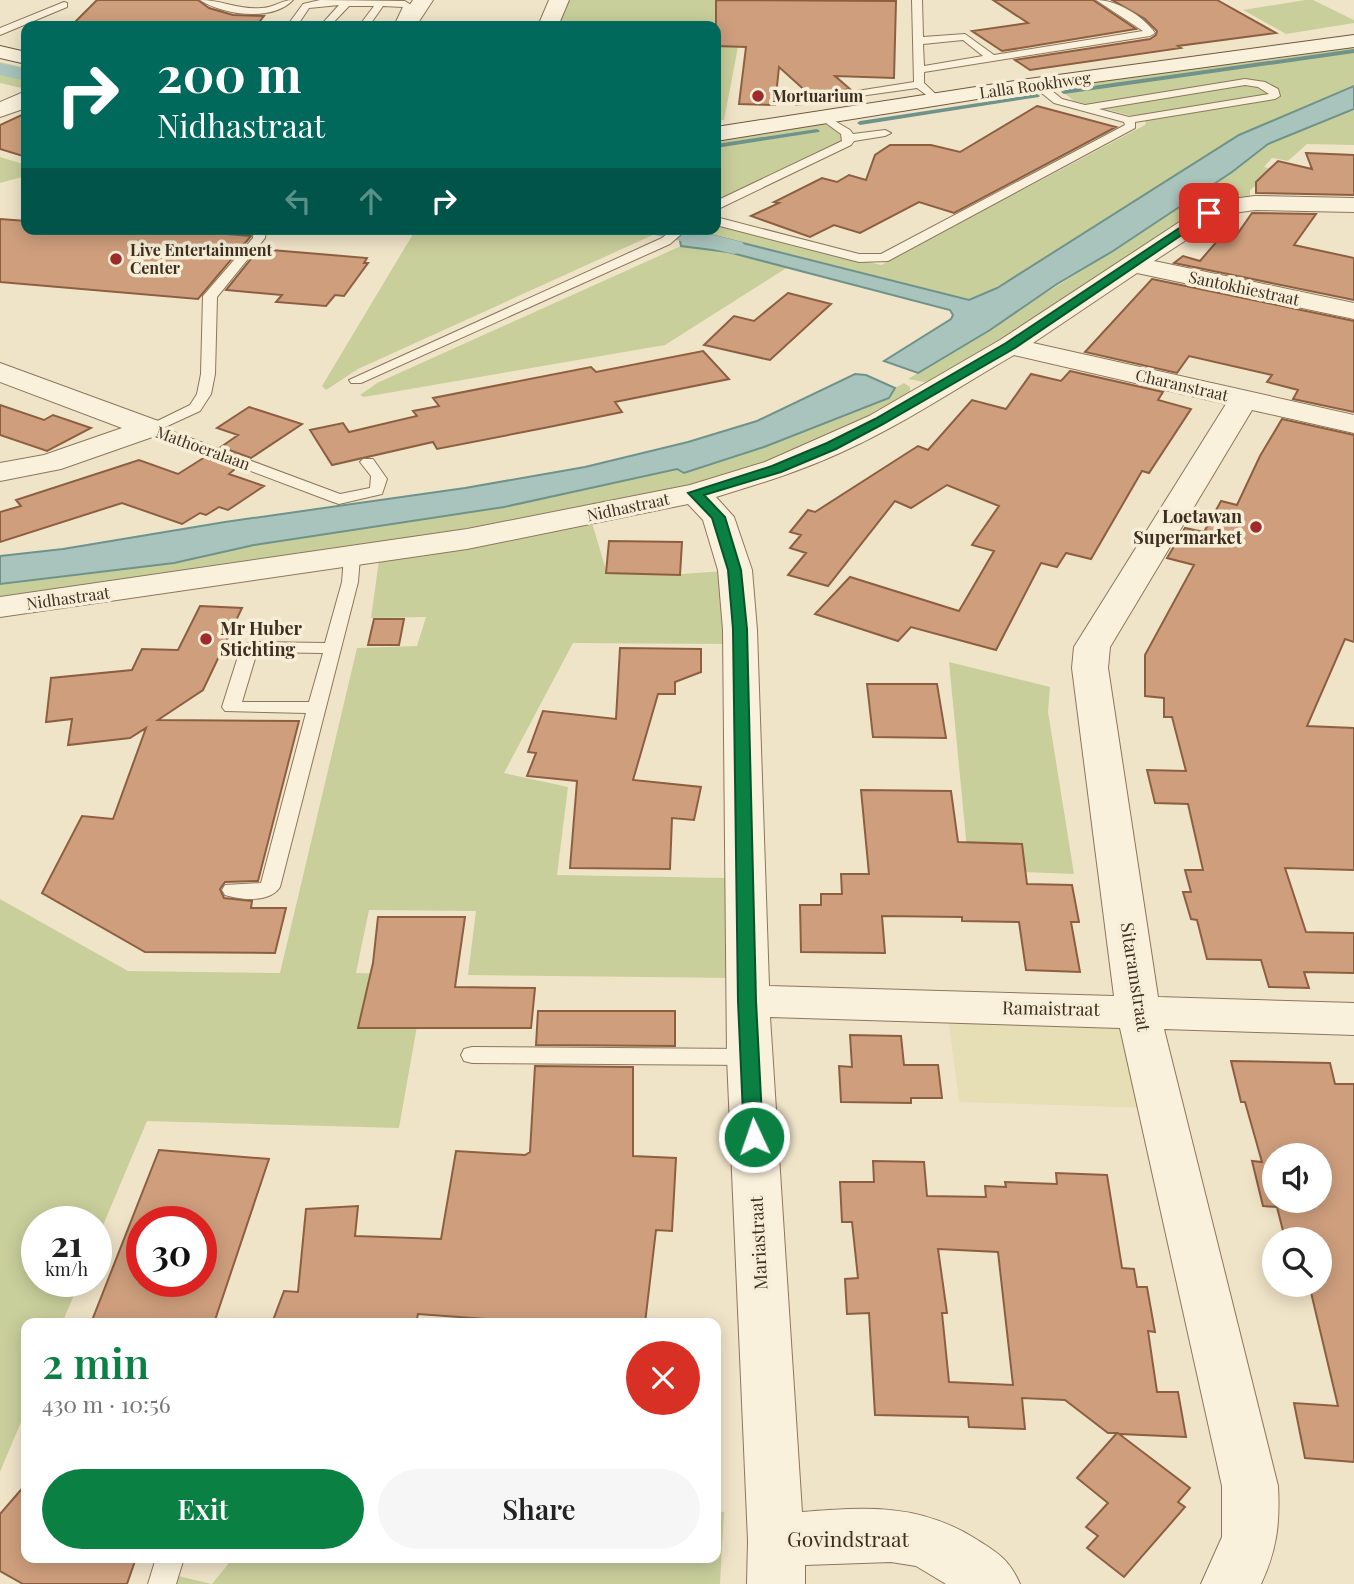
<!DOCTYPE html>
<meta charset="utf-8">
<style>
:root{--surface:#fff;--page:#f6f6f6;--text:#222;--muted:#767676;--accent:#0b8043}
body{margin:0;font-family:"Playfair Display",serif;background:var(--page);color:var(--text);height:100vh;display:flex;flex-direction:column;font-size:26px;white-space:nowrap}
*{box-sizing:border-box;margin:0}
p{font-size:23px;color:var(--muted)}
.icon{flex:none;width:38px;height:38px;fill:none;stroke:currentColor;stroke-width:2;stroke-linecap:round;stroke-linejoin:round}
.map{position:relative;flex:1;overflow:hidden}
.panel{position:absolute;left:21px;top:1318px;width:700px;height:245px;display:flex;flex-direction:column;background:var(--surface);border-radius:14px;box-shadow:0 4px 18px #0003}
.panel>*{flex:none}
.top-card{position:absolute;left:21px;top:21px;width:700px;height:214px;border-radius:14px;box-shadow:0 4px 18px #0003;background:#00695c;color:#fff;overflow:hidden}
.tools{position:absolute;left:1262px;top:1143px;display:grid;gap:14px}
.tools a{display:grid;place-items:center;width:70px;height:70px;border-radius:50%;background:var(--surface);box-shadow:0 4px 18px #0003;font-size:35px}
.speed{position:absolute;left:21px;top:1206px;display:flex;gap:14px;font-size:35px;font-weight:700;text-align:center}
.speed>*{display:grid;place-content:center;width:91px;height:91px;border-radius:50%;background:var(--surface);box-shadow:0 4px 18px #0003;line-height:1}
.speed small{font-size:18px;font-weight:400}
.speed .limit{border:10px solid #d22;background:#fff;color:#111}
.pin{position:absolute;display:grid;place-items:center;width:60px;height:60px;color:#fff;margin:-30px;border-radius:14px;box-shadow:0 4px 10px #0006}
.me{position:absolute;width:77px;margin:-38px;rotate:357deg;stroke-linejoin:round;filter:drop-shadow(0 0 5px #0008)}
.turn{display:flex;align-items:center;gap:24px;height:147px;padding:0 21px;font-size:32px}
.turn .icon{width:91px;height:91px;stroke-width:2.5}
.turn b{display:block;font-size:49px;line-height:60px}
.lanes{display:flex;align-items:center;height:66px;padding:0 21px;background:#0003;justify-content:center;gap:35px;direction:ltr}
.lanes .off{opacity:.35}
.round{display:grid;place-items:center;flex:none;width:74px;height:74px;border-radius:37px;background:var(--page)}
.overview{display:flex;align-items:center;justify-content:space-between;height:119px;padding:0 21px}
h1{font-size:42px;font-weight:600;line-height:52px;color:var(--accent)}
.primary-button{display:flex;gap:14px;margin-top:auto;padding:14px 21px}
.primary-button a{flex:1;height:80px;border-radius:42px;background:var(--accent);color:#fff;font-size:28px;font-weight:600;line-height:80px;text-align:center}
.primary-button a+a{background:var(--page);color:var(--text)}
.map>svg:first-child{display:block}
.farmland{fill:#e6deb5}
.green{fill:#c9cf9b}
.water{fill:#a9c4bc;stroke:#6f938a;stroke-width:2}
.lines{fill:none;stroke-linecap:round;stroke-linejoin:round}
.stream{fill:#6f938a;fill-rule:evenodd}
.canal{fill:#a9c4bc;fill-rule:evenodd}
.building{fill:#cf9f7d;stroke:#8d5f41;stroke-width:2;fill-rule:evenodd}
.lane-casing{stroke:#8d765c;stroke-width:2}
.street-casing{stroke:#8d765c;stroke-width:2}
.secondary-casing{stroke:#6f573f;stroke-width:2}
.lane{fill:#faf1dc;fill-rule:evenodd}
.street{fill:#faf1dc;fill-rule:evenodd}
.secondary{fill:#faf1dc;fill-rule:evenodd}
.route{fill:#0b8043;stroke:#07532c;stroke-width:2}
.poi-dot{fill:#9e2a2b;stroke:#f7eed8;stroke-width:2.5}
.labels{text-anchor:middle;stroke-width:7;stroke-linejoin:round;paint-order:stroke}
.far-street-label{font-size:16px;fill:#3d2e20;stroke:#f7eed8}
.far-poi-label{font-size:16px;font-weight:bold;fill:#3d2e20;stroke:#f7eed8;text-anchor:start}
.poi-label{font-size:18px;font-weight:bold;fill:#3d2e20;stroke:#f7eed8;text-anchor:end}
.street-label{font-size:18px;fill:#3d2e20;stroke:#f7eed8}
.near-street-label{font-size:21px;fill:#3d2e20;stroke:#f7eed8}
</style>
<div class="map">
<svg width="1354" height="1584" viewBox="0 0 1354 1584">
<rect width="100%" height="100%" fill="#f0e4c8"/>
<!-- farmland -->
<path class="farmland" d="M948,1017L1125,1023L1150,1108L959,1102Z"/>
<!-- green -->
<path class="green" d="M565,0H747L724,120L716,121V26H553Z
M1305,0H1313L1354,20V23L1286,34L1243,10Z
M1354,44V86L1239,135L982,296L969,300L695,231L716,229V224L881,265L1145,125L1146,122L1140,118L1074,101L1057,87Z
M0,62L26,68V89L0,83Z
M1354,109V145L1307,144L1288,161L1272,158L1264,167L1276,170L1250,190V198L1106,275L937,379L924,382L908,379L1113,251L1232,172L1268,144Z
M823,124L833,126L842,134V142L716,203V139Z
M0,157L26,165V176L0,183Z
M416,229H635L655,234L358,369L326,390L322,386Z
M681,246L728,252L788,267L665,345L364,397L360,395L377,383Z
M904,383L910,387V395L819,441L748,469L674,490L326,554L0,598V585L174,563L254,545L504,507L677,469L684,473L764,447L889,398L895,388Z
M592,523L607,573L666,575L725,571L726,644L573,643L504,773L568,787L557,875L728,878L733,978L468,975L476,911L369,910L356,973L426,975L399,1128L147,1121L96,1242V1222H37V1281H80L62,1323H26V1410L0,1472V899L128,971L280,973L357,648L417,646L426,617L371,618L379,560Z
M949,662L1050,687L1048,712L1074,874L969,870Z
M716,1511L724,1512L720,1584H176L178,1576L212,1584L233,1558H716Z"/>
<!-- water -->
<path class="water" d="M1354,86V109L1268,144L1232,172L1113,251L1057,284L990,330L918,373L884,361L951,319L953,315L950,310L728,252L681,246L680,241L695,231L969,300L997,288L1239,135Z
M855,374L866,375L895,388L889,398L764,447L684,473L677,469L504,507L254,545L174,563L0,584V556L63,549L225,522L465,488L585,467L688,442L757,421Z"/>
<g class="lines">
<!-- stream -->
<path class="stream" d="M1354,49V53L1064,94L1061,92L1064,90Z
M1037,94L1040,96L1039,97L860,125L857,123L860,121Z
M817,129L820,131L819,132L716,148V144Z"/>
<!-- canal -->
<path class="canal" d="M0,63L26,69V81L0,75Z
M648,229H689L742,242L746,247L742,252L734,254L651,234Z"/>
</g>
<!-- building -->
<path class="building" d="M97,0H198L209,8L233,15L264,16L256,26H71Z
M716,0L896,1L894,78L835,76L850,89L810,95L779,67L775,105L739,104L746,47L716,46Z
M993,0H1093L1136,29L1002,51L972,31L1028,23Z
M1112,0H1217L1276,33L1178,46L1181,48L1030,70L1015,60L1150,39L1156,35L1157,31L1145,19Z
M1037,106L1116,127L954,213L919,202L860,233L834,225L810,237L751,216L779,203L774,202L822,178L837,182L849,175L866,180L875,155L890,145H931L960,152Z
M26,113V157L0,149V125Z
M1306,153L1354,155V195L1256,193V182L1278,161L1312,169Z
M1252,213L1316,214L1294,245L1354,258V300L1174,263L1183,256L1200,261L1224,233L1236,236Z
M0,219L26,221V229H167L251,236L198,299L0,282Z
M259,249L367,258L364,263H368L344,296L335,295L326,306L276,302L282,295L226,290Z
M1152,279L1354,321V412L1293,399L1298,390L1267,382L1272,375L1189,356L1177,373L1085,352Z
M788,293L831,304L770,360L704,345L734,316L754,321Z
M703,351L729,379L615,402L622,412L549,427L437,449L433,442L332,465L310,430L343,423L349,432L417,416L413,411L439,406L433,398L591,367L596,372Z
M1070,371L1163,392L1158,400L1191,409L1149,473L1142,471L1091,559L1066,553L1057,567L1041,563L996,650L911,627L898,641L815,614L850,577L959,611L994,551L972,545L999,506L947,485L911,508L895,501L828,586L788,575L806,553L790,548L801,535L790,532L808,510L815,512L918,446L928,450L972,400L1006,409L1031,374L1061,381Z
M0,405L44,420L53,415L91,428L47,451L0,435Z
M249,407L302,424L251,458L221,447L238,435L217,428Z
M1282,419L1354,435V642L1345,639L1307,726L1354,728V870L1285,868L1306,932L1354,933V973L1304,972L1309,988L1269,987L1261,960L1207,959L1197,920L1191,919L1183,892H1191L1185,870H1203L1188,804L1155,803L1147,770L1186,771L1172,717H1164V698L1145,696V655L1194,565L1167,558L1185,528L1204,532L1221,501L1237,505L1260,456Z
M205,457L236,468L229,474L264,486L228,510L219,507L206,515L200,513L182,524L122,503L0,542V512L21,506L16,500L139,460L178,474Z
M609,541L682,542L680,575L606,573Z
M200,606L242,608L203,690L158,720L299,721L258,881L225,882L220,889L224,898L252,901L251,908H286L275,953L145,952L42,893L82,816L113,819L146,728L130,738L68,745L72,719L46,722L51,678L132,670L142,649L178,650Z
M374,619H404L399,645H368Z
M620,648L701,649V672L675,682V694H658L633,780L701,787L694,820L672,818L670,869L570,868L577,781L527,776L536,753L528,752L543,711L616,719Z
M867,684H937L946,738L873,737Z
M861,790L951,791L958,842L1022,844L1027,884L1072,885L1079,922H1071L1080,972L1026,970L1019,922L962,921V917L882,916L885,953L801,952L800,905H821V894H842L841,874H869Z
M378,917H465L455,987L535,988L531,1028H358L373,963Z
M538,1011H675V1046L536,1045Z
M850,1035L901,1036L904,1065H938L942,1098H911V1103L841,1102L839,1066L852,1067Z
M1231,1061L1330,1063L1335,1084H1354V1462L1305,1458L1294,1403L1338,1406L1309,1284H1320V1239H1297L1295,1231H1283L1277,1207L1263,1206L1252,1161L1262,1162L1245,1102H1241ZM1274,1155H1320V1200H1274Z
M535,1066L633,1067V1156L676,1158L672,1231L656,1230L645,1323H542L418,1314L416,1323H272L284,1291L298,1292L306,1209L358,1206L355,1236L441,1239L456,1151L525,1155L530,1152Z
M159,1150L269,1159L214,1323H91ZM142,1222H201V1281H142Z
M873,1161L924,1162L927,1196L986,1197L985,1186L1006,1187L1005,1182L1057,1184L1056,1173L1107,1175L1122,1268L1134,1269L1137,1287H1147L1155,1332L1148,1331L1157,1392H1178L1186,1437L1119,1434L1190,1488L1178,1502L1185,1507L1124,1577L1087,1548L1098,1536L1086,1527L1108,1503L1077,1478L1117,1433H1108L1065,1400L1022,1398L1025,1429L969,1427L968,1417L875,1415L869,1313L847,1314L845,1279L858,1278L852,1222H842L840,1182H874ZM938,1249L998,1252L1013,1385L949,1382L942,1313H947Z
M26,1484V1558H136L127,1584H23L0,1571V1514Z"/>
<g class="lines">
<!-- lane casing -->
<g class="lane-casing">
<path id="lane" d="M200,0C221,0 240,10 261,8C274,8 281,0 293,0C272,22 223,15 200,0Z
M320,0L405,1L414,7L404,26H394L403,7L383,6L369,26H359L374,6H349L330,26H320L339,5L309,8L297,26H287L303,4Z
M912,0H922L923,37L965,34L994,55L1143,31L1096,0C1117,0 1143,16 1155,33L1150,36L924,72V83L942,100L937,103L917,88L796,105V101L800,100L914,82ZM963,40L983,56L924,66L923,44Z
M64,2L67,3V7L0,35V28Z
M1245,79L1265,82L1278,89L1280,96L1275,99L1135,122V128L888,261L859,262L716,225V217L859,254H881L1125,125L1124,122L1054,103L1033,86V82H1041L1062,99L1085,105ZM1245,85L1258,87L1269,94L1129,117L1099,109Z
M825,115L850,130L853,134L885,130L891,133L885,136L854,141L851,145L716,210V201L842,141L841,134L819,118Z
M254,229H266L265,238L217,297L215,374L211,394L200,411L163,428L340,494L370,488L371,476L360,462L363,459H373L387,479L382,494L339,504L333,502L145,431L143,428L190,405L197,394L201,374L203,296L247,245L253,238Z
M673,229H687L670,244L361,383H351L349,380L662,238Z
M352,552L360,557L358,582L280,887C270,903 241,900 225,895L222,890L225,885L261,883L306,713L225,711L222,707L241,647L250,642L325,643L342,582L344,557ZM257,652L323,653L309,702H242Z
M472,1047L749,1049L757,1051L760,1057L757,1063L749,1065L472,1063L464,1061L461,1055L464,1049Z
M156,1558H184L176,1584H148Z"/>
</g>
<!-- street casing -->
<g class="street-casing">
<path id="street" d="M413,0H433L416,26H396Z
M549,0H569L558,26H538Z
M26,91V108L0,117V102Z
M1255,196L1354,198V212L1255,210L1226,214L1154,261L1354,303V319L1137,273L1033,343L1354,415V433L1252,410L1110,647L1108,668L1158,997L1354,1003V1035L1164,1029L1278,1486C1280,1523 1277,1550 1261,1584H1201L1222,1537V1486L1120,1028L770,1017L802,1512C866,1507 919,1503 976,1539C998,1553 1009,1559 1020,1584H946L916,1566L891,1562L805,1565V1584H747L748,1541L727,1057L723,630L718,570L703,520L688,504L467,549L0,617V597L467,529L690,485L765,462L869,416L1000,340L1210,202ZM1014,355L1226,404L1074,647L1072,668L1114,996L769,986L757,630L752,570L734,517L716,497C759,484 801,471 842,452C902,425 957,388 1014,355Z
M0,363L161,422L165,428L161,434L61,469L0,481V463L44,455L122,428L0,382Z"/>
</g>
<!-- secondary casing -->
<g class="secondary-casing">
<path id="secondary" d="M1354,35V47L1021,92L716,141V127L1021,80Z
M0,46L26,52V64L0,58Z"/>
</g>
<!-- lane -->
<use href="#lane" class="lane"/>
<!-- street -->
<use href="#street" class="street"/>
<!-- secondary -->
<use href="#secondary" class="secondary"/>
</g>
<!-- route -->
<path class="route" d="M1205,211L1214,213L1015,348L883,424L836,449L781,472L704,495L725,517L741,570L747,629L756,1001L763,1137L760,1143L754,1145L747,1143L744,1137L738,1001L733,629L728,570L712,518L688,493L772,466L827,443L875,419L1006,343Z"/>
<!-- markers -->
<g class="poi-dot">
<circle cx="758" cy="96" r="7"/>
<circle cx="116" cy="259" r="7"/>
<circle cx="1256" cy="527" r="7"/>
<circle cx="206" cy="639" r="7"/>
</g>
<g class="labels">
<!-- far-street labels -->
<g class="far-street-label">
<text transform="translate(1035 85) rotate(-8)" y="6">Lalla Rookhweg</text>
<text transform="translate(1244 288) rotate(12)" y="6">Santokhiestraat</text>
<text transform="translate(1182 385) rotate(13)" y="6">Charanstraat</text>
<text transform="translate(203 448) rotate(20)" y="6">Mathoeralaan</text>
<text transform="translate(628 507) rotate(-12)" y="6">Nidhastraat</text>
<text transform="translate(68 598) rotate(-8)" y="6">Nidhastraat</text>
</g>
<!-- far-poi labels -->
<g class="far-poi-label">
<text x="772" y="102">Mortuarium</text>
<text x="130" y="256">Live Entertainment<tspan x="130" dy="18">Center</tspan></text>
</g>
<!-- poi labels -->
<g class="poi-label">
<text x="1242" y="523">Loetawan<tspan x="1242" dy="21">Supermarket</tspan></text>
<text x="220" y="635" text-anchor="start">Mr Huber<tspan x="220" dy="21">Stichting</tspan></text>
</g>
<!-- street labels -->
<g class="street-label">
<text transform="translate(1135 977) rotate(81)" y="6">Sitaramstraat</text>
<text transform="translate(1051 1009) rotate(1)" y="6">Ramaistraat</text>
<text transform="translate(759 1243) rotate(-93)" y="6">Mariastraat</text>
</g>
<!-- near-street labels -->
<g class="near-street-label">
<text x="848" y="1547">Govindstraat</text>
</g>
</g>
</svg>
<div class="tools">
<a><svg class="icon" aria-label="sound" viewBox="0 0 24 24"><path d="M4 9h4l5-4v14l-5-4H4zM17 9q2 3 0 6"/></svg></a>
<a><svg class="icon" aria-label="search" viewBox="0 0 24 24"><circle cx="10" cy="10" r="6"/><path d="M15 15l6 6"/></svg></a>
</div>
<div class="speed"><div>21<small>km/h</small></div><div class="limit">30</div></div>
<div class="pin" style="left:1209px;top:213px;background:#d93025"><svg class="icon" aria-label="arrive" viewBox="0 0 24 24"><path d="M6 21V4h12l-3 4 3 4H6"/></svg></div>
<svg class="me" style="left:754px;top:1137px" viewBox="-20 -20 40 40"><circle r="17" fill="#0b8043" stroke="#fff" stroke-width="3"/><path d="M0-11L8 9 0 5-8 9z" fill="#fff"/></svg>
<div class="top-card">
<div class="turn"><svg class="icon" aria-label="right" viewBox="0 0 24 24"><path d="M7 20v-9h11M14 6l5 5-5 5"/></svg><div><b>200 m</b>Nidhastraat</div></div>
<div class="lanes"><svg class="icon off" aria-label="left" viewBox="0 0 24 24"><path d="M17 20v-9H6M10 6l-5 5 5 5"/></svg><svg class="icon off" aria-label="ahead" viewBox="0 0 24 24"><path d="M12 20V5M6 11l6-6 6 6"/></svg><svg class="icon" aria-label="right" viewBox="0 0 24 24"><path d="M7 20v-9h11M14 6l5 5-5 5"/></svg></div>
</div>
<section class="panel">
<div class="overview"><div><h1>2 min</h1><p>430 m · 10:56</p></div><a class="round" style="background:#d93025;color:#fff"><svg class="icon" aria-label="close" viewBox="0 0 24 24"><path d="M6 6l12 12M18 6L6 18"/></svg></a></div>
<div class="primary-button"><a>Exit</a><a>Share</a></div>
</section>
</div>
